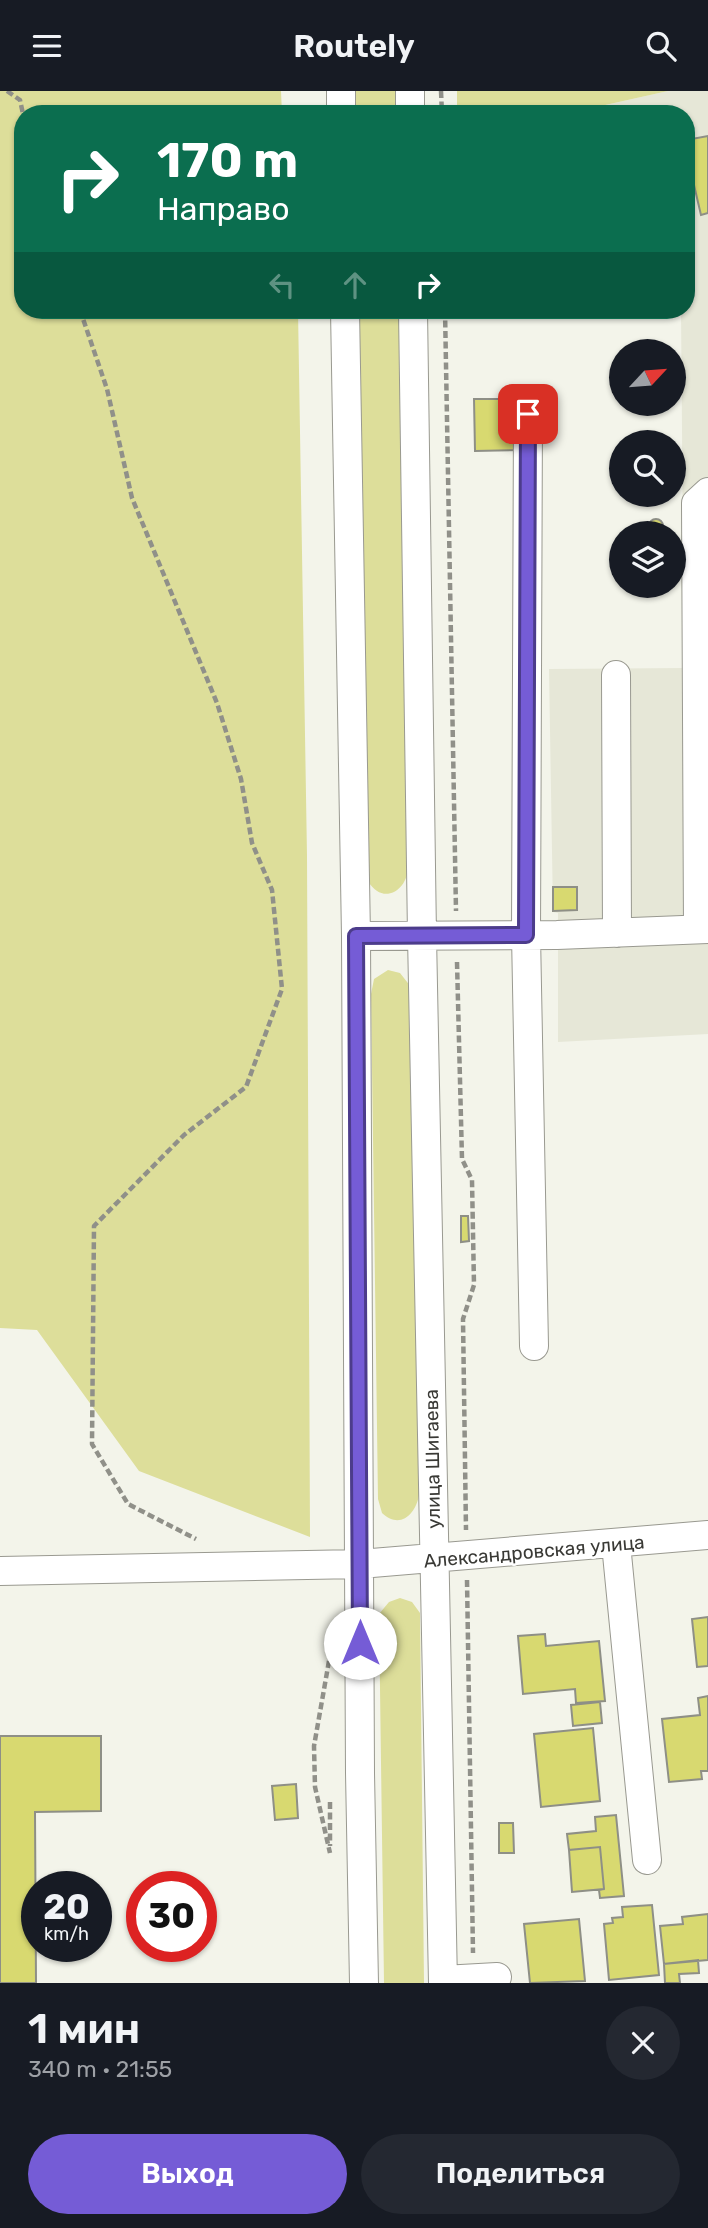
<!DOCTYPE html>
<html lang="ru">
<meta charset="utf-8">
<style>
:root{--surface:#171b24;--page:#242831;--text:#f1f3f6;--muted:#9ea1a6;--accent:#755cd6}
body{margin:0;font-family:Rubik,sans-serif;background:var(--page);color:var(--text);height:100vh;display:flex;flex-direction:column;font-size:26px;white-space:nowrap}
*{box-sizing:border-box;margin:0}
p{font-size:23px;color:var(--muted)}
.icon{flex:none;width:38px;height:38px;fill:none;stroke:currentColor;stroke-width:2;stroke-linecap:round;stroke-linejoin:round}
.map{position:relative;height:1892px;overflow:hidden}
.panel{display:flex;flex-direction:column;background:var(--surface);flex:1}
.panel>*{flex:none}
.banner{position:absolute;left:14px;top:14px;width:681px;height:214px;border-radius:28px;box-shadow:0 2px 5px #0004;background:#0b6e4f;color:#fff;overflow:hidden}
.needle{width:46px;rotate:64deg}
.buttons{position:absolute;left:609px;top:248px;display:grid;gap:14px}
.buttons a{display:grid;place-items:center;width:77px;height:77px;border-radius:50%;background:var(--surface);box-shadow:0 2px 5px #0004;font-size:35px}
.speed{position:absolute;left:21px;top:1780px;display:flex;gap:14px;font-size:35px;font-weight:700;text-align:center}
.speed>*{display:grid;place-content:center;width:91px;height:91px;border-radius:50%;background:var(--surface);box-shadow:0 2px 5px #0004;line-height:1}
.speed small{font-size:18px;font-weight:400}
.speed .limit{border:10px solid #d22;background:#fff;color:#111}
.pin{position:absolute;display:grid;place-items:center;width:60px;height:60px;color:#fff;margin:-30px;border-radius:14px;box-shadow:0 4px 10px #0006}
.me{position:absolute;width:77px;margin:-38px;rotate:0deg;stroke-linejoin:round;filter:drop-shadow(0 0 5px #0008)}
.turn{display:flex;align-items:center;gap:24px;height:147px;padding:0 28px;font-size:32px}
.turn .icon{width:91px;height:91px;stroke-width:2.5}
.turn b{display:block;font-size:49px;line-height:60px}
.lanes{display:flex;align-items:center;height:66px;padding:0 28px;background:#0003;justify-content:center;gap:35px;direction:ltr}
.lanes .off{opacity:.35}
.round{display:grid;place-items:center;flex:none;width:74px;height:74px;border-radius:37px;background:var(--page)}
.head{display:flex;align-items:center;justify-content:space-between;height:119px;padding:0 28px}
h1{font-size:42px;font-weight:600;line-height:52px}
.cta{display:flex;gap:14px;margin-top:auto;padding:14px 28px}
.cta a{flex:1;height:80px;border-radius:42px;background:var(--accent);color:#fff;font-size:28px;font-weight:600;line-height:80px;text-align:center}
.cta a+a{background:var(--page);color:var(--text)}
header{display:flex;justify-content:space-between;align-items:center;height:91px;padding:0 28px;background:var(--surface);font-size:32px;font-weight:600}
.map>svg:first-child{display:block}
.built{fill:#e6e7d7}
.green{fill:#ddde9a}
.building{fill:#d8d970;stroke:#8e8f86;stroke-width:2}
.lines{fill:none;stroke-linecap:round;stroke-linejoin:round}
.minor-casing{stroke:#999990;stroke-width:30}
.path{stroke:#909089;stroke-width:4.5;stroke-dasharray:7 3.5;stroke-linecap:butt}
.minor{stroke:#fff;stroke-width:28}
.route-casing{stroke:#4c3c8b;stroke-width:18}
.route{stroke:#755cd6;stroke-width:12}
.labels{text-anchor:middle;stroke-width:5;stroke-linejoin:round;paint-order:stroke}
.street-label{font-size:19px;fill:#393935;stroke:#fff}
</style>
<header><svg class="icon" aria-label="menu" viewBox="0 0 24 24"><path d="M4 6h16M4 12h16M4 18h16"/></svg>Routely<svg class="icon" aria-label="search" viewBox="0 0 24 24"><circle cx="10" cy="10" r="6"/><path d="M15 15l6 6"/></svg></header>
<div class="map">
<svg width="708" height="1892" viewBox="0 0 708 1892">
<rect width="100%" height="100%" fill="#f3f4ea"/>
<!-- built -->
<path class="built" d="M668,0H708V943L558,951V822L553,821L549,578L684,577L681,219H686V23H565Z"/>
<!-- green -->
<path class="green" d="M0,0H281L282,23H23V219H298L307,765L310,1446L139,1380L37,1239L0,1237Z
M356,0H397V23H356Z
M457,0H668L565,23H457Z
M359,219H400L408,778C406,801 382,814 368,790Z
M388,879L400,882L411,896L419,1404C416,1423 400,1439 382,1422L378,1408L371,903L374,888Z
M400,1507L412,1511L420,1522L424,1892H384L379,1523L389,1511Z"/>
<!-- building -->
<path class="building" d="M708,45V122L701,124L690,77L686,78V49Z
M474,308H524V359L475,360Z
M649 435a7 7 0 1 1 14 0a7 7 0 1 1-14 0Z
M553,796H577V819L553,820Z
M461,1125H468L469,1150L461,1151Z
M708,1526V1575L697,1576L692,1528Z
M545,1543L546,1555L599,1550L605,1610L576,1612L575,1598L523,1603L518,1545Z
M708,1605V1680H701L702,1688L669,1691L662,1628L700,1624L698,1607Z
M600,1611L602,1632L573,1635L571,1614Z
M593,1637L600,1710L541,1716L534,1643Z
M0,1645H101V1720L35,1721L36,1892H0Z
M296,1693L298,1727L275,1729L272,1695Z
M616,1724L624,1805L600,1807L599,1799L604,1798L600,1756L569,1759L567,1743L596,1740L595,1726Z
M499,1732H513L514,1762H499Z
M600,1756L604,1798L572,1801L569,1759Z
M652,1814L659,1884L609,1889L604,1833L613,1832L612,1827L623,1826L622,1816Z
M708,1823V1869L664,1873L660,1835L683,1833L682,1826Z
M579,1828L585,1890L530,1892L524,1833Z
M698,1869L699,1882L679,1883L680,1892H665L664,1873Z"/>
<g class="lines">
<!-- minor casing -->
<g class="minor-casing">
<path id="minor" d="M341,0V23
M410,0V23
M345,219L356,845L360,1682L364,1892
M413,219L422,845L443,1892
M528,323L526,844L534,1255
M616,584L617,842
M698,838L696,412L708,401
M356,845L557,844L708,838
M616,1453L647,1769
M0,1480L360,1473L708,1444
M443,1889L497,1886"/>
</g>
<!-- path -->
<path class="path" d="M7,0L20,9L23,23
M441,0L442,23
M80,219L107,298L132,407L217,612L241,688L252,752L272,799L282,898L246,996L184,1044L94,1135L92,1353L128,1413L196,1448
M445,219L456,820
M457,871L462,1068L472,1089L474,1194L463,1228L466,1439
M467,1489L473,1862
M329,1570L314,1655L315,1696L330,1762
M330,1711V1755"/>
<!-- minor -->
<use href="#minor" class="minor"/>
</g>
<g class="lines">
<!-- route casing -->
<g class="route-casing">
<path id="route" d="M360,1552L356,845L526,844L528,323"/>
</g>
<!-- route -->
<use href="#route" class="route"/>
</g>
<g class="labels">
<!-- street labels -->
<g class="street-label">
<text transform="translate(432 1368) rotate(-91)" y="7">улица Шигаева</text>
<text transform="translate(534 1460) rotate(-5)" y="7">Александровская улица</text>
</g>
</g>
</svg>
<div class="buttons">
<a><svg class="needle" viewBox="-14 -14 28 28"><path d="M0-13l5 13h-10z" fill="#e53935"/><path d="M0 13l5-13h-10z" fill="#9ea1a6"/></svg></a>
<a><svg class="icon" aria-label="search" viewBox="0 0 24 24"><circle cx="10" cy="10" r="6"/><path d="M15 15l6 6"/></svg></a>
<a><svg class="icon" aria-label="layers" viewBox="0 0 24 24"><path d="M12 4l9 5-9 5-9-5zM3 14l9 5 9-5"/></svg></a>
</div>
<div class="speed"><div>20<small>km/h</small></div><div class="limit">30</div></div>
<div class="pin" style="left:528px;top:323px;background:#d93025"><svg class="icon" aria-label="arrive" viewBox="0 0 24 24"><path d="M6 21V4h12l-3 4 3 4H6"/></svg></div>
<svg class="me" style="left:360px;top:1552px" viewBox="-20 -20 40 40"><circle r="19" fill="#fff"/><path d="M0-13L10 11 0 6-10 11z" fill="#755cd6"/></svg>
<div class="banner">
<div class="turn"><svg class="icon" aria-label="right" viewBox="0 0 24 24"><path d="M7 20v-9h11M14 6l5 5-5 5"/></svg><div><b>170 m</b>Направо</div></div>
<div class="lanes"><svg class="icon off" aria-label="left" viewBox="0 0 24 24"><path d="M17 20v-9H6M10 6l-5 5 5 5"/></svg><svg class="icon off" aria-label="ahead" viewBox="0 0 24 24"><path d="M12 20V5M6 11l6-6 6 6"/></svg><svg class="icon" aria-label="right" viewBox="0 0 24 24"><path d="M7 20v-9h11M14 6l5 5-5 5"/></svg></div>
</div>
</div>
<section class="panel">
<div class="head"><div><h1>1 мин</h1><p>340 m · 21:55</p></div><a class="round"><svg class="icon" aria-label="close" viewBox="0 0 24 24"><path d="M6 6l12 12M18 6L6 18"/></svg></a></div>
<div class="cta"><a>Выход</a><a>Поделиться</a></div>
</section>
